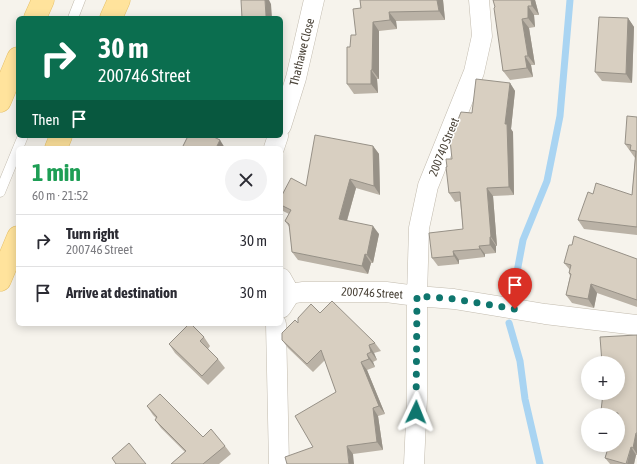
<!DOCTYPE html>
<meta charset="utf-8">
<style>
:root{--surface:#fff;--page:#f2f2f3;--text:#2b2b33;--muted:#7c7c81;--line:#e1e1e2}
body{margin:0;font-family:"Asap Condensed",sans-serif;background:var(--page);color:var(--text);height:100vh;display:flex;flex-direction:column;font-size:15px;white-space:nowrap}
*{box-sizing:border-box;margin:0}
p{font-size:13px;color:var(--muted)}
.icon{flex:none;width:22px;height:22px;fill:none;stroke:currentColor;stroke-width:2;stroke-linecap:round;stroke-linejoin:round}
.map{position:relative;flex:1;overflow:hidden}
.side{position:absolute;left:16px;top:146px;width:267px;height:180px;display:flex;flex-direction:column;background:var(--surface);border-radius:6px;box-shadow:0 2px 10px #0003}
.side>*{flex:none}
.hud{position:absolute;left:16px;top:16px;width:267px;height:122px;border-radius:6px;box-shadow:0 2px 10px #0003;background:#0b6e4f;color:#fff;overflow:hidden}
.buttons{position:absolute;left:581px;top:356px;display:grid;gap:8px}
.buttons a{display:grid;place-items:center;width:44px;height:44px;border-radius:50%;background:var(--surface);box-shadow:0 2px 10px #0003;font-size:20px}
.pin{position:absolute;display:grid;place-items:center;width:34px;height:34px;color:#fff;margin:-41px -17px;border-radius:50% 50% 50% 0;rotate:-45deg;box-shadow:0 0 4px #0007}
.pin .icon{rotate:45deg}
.me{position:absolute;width:44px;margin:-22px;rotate:2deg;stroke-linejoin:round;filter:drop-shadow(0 0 3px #0008)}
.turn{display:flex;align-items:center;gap:14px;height:84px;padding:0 16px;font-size:18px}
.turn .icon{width:52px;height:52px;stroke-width:2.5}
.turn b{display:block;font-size:28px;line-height:34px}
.then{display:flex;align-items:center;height:38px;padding:0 16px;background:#0003;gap:8px;font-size:15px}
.round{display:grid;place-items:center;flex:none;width:42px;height:42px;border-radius:21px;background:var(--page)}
.summary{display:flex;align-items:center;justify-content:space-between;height:68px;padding:0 16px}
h1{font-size:24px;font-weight:700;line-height:30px;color:#1e9e55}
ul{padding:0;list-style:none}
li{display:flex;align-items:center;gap:12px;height:52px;padding:0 16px;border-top:1px solid var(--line)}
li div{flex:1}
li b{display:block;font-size:15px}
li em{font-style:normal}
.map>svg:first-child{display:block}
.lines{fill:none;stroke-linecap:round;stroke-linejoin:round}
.stream{stroke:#a9d4f2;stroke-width:7}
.lane-casing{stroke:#c2bbae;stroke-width:11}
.street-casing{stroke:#c2bbae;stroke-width:21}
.primary-casing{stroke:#e6c16a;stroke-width:23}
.lane{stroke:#fff;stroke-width:10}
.street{stroke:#fff;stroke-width:20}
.primary{stroke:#ffe39c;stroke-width:22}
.wall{fill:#bab2a6}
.shaded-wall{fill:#979187}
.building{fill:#d8cfc1;stroke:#979187}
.route{stroke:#0f766e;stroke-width:7;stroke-dasharray:0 12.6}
.labels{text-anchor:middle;stroke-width:3;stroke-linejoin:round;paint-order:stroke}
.street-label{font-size:12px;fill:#4b4439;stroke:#fff}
</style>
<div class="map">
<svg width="637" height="464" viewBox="0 0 637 464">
<rect width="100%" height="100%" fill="#f6f3ec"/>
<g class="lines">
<!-- stream -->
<path class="stream" d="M514,288L523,240L547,181L560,116L570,0
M509,323L520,361L525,399L540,464"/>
<!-- lane casing -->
<g class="lane-casing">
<path id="lane" d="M73,18L80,0
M0,192L23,136"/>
</g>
<!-- street casing -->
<g class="street-casing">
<path id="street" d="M281,126L296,78L314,0
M274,148L278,136
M281,278L290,294
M281,308L290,294L302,292H386L417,296L454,299L545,314L637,325
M276,324L279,464
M414,464L417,399V296L419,228L428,186L474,72L482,36L479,0"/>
</g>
<!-- primary casing -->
<g class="primary-casing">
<path id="primary" d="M35,18L43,0
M111,18L119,0
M0,101L18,58
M56,148L61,136
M0,280L18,237"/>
</g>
<!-- lane -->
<use href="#lane" class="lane"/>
<!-- street -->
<use href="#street" class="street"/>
<!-- primary -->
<use href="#primary" class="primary"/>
</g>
<!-- wall -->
<path class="wall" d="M360,0H443L445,20L396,21L397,29L379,31V79H377L378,93L354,94L347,84L350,47L356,35L361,8Z
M493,0H535L539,15H534L535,27L529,28L535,65H531L533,77L510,80L503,71L495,7Z
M628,18L634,27L632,83L602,81L595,72Z
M510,83L515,91L511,129L513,132L514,195L493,196L497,246H496V253L485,254V257L459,260V264L438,266L432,258L463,229L460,201L455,202L449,193L447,167L452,159L472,113Z
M637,117V235L584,229L578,220L593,194L632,195L635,158L625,144Z
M373,146L379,154L380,195L356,188L347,221L379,234L373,263H371L368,274L298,260L292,252L290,228L285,221L289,214L283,211L281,208V197L306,186Z
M637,259V307L597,293L594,308L572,303L566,295L570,276L569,273L570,270L564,263Z
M320,313L375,343L381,351L374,353L377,360L373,362L375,367L367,370L385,414L378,416L383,450L353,454L313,447L336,392L325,360L313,372L288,348L282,340L298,323Z
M637,335V455H636L634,464H610L605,458L618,415H604L601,411Z
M204,337L210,346L208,349L218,359L225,368L208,385L175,353L169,344Z
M147,406L203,437L225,446L231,454L219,464H171L185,452L161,428L155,420L156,418L153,415Z"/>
<!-- shaded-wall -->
<path class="shaded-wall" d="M265,0H269L271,4L272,18H267L266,16Z
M437,0H443L445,20L439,11Z
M531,0H535L539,15L532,6Z
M528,6L534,15L535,27L528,18Z
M389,12L396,21L397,29L390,20Z
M628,18L634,27L632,83L626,74Z
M522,19L529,28L535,65L528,56Z
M373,22L379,31V79L372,70Z
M525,56L531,65L533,77L527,68Z
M371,70L377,79L378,93L371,84Z
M510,83L515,91L511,129L513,132L514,195L509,187L505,124Z
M220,140L225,148H216Z
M373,146L379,154L380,195L374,186Z
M350,179L356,188L345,227L339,219Z
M487,188L493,196L497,246L491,237Z
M373,226L379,234L373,263L367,255Z
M490,237L496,246V253L490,245Z
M479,246L485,254V257L480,249Z
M453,251L459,260V264L454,256Z
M365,254L371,263L368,274L362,266Z
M591,284L597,293L594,308L588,299Z
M369,345L374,353L377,360L371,352Z
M367,354L373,362L375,367L369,359Z
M361,362L367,370L385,414L379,406Z
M373,408L378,416L383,450L377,442Z
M636,433L637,435V454L633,448Z
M347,446L353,454L354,464H349Z
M631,447L636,455L634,464H627Z"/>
<!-- building -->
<path class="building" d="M241,0H265L266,16H269V18H242Z
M360,0H437L439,11L389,12L390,20L373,22L372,70H371V84H347V47H350L351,35H356L353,9L361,8Z
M493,0H531L532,6H528V18L522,19L528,56H525L527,68L503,71L494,8L495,7Z
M599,17L628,18L626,74L595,72Z
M476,79L510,83L505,124H507L509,187L487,188L491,237H490V245L479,246L480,249L453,251L454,256L432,258L429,233L463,229L460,192L449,193L446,167H447L446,159H452L450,140L461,112L472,113Z
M627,116L637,117V227L578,220L588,192L593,194L596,183L632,195L636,151L630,150L631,145L625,144Z
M315,135L373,146L374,186L350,179L339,219L373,226L367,255L365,254L362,266L292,252L289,224L285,221L291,210L281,205V197L291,178L306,186Z
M188,136H212L220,140L216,148H182Z
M574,236L637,259V300L591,284L588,299L566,295L571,274L569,273L571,265L564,263L569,245H572Z
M332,301L375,343L369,345L371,352L367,354L369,359L361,362L379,406L373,408L377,442L347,446L349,464H287L285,457L313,447L295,416L336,392L321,350L307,364L282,340V333L295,320L298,323V318L311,304L320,313Z
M189,324H191L204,337L200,341L218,359L202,376L169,344Z
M637,335V433H636L633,448L631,447L626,464L605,458L609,445H618V413L601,411L603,393H618V363H602L600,337Z
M160,394L203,437L211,429L225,446L203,464H171L186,451L155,420L157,417L147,406Z
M129,443L146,464H116L112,458Z"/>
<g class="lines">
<!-- route -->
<path class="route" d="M416,412L417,296L454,299L515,309"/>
</g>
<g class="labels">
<!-- street labels -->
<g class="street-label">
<text transform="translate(302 52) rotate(-76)" y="4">Thathawe Close</text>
<text transform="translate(444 147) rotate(-68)" y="4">200740 Street</text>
<text transform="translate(372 293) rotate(3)" y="4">200746 Street</text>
</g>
</g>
</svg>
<div class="buttons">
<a>+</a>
<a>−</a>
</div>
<div class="pin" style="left:515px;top:309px;background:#d93025"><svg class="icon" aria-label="arrive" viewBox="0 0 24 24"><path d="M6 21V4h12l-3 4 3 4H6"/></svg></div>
<svg class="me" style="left:416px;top:412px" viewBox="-20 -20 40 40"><path d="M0-17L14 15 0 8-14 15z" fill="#0f766e" stroke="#fff" stroke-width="4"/></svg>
<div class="hud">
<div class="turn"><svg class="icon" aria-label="right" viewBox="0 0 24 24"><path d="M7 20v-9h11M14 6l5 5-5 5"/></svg><div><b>30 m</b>200746 Street</div></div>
<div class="then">Then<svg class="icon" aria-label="arrive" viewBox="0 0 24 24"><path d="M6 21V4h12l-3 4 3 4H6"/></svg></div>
</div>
<section class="side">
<div class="summary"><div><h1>1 min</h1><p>60 m · 21:52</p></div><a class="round"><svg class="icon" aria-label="close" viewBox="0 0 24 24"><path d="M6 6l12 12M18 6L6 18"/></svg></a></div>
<ul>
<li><svg class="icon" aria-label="right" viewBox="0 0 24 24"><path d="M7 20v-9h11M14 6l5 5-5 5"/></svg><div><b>Turn right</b><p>200746 Street</p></div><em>30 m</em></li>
<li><svg class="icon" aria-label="arrive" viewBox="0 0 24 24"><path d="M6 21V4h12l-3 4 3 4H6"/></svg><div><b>Arrive at destination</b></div><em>30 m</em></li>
</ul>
</section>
</div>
